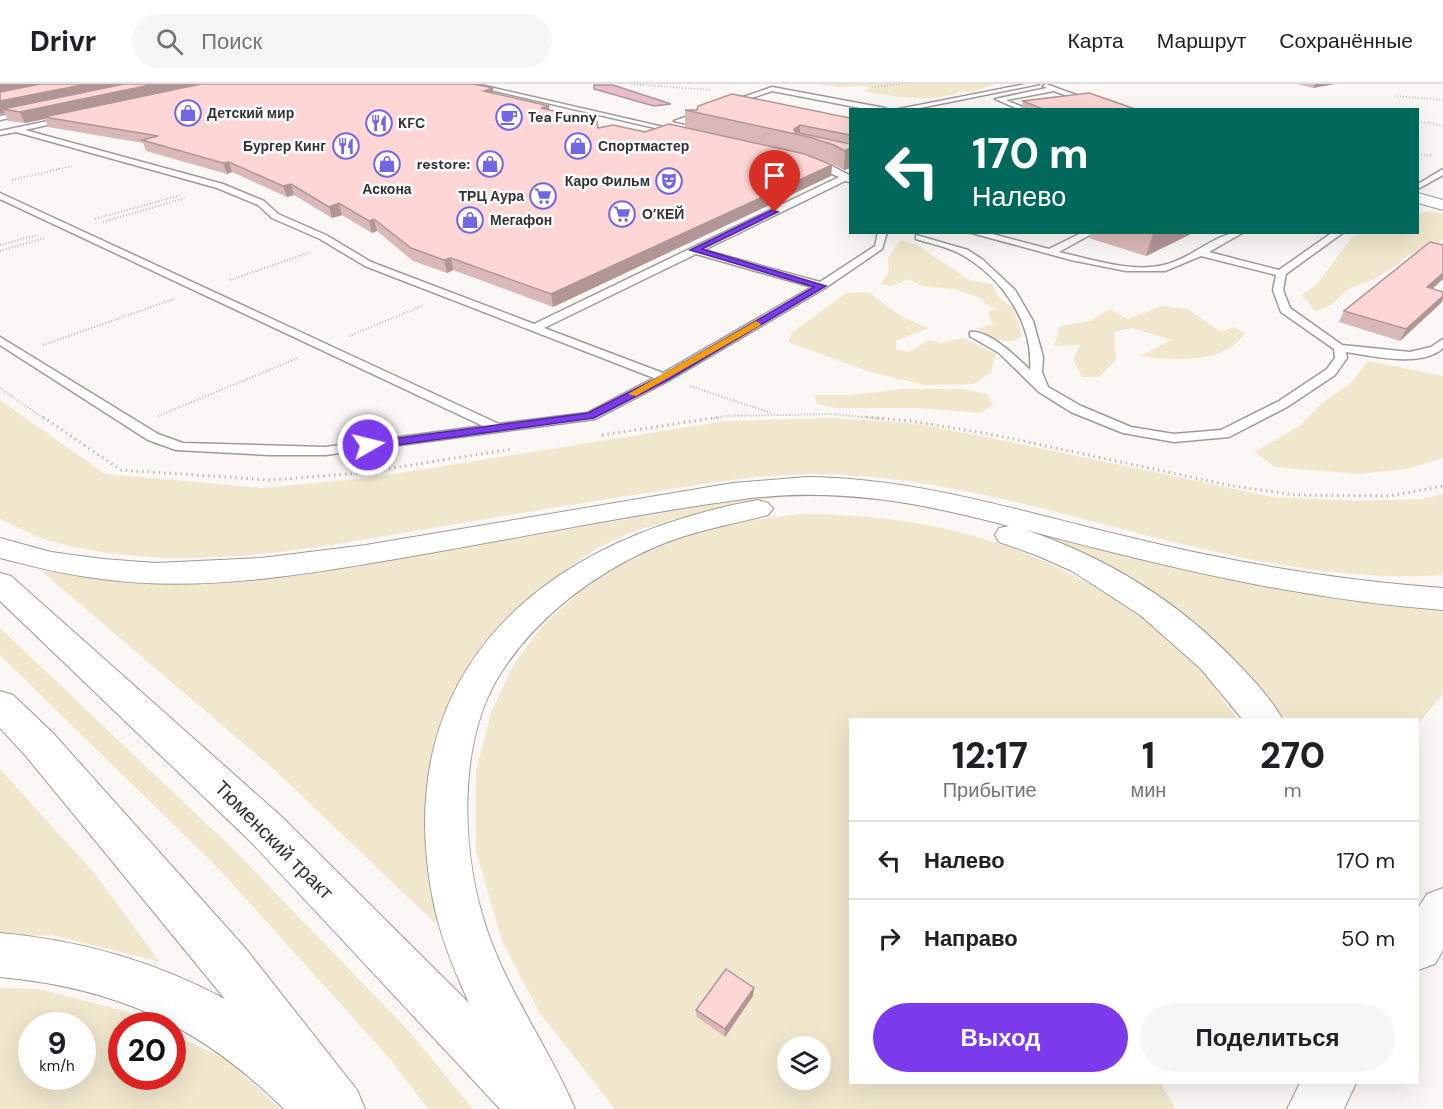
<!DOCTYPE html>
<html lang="ru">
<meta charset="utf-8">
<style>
:root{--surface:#fff;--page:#f6f6f6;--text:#202124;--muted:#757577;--line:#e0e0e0;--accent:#7c3aed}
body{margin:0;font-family:"DM Sans",sans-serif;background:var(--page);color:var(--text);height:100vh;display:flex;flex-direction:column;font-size:22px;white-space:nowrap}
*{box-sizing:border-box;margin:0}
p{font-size:20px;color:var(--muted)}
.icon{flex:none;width:33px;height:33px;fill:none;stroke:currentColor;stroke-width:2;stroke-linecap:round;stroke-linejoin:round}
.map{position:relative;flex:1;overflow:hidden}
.drawer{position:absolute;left:849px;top:634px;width:570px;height:366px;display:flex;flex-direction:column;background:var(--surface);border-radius:0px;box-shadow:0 6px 24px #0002}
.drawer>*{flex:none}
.guide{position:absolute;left:849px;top:24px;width:570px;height:126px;border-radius:0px;box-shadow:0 6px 24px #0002;background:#00695c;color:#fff;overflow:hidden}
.buttons{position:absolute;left:777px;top:952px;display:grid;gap:12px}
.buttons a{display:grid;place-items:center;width:54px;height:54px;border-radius:50%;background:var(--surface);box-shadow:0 6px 24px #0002;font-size:30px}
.speed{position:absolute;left:18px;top:928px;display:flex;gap:12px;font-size:30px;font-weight:700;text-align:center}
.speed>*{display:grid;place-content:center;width:78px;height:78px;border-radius:50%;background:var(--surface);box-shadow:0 6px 24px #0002;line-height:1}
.speed small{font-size:15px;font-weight:400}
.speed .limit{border:9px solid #d22;background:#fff;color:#111}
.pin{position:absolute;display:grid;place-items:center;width:51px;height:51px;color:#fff;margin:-62px -26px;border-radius:50% 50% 50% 0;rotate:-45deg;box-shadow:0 0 6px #0007}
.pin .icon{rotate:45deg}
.me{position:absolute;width:66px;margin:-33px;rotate:82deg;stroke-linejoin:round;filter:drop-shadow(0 0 4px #0008)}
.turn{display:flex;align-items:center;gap:21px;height:126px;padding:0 24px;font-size:27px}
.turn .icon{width:78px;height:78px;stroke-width:2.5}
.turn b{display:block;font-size:42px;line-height:51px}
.eta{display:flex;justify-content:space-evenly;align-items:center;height:102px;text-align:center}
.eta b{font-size:36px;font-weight:800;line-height:42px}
.button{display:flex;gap:12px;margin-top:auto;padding:12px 24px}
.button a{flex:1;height:69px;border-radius:36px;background:var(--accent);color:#fff;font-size:24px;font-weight:800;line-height:69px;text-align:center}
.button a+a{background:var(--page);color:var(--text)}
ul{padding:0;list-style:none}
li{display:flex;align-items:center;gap:18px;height:78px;padding:0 24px;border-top:2px solid var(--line)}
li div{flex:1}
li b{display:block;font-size:22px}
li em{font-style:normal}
header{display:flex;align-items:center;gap:36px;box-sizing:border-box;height:84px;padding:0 30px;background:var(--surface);border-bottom:2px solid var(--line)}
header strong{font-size:28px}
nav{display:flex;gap:33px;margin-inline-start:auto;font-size:21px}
.search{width:420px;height:54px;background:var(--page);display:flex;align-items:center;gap:15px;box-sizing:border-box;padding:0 21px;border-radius:33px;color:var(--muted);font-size:22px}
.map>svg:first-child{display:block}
.green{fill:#f0e7cc;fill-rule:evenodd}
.water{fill:#e9bccb;stroke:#b3939d;stroke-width:1.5}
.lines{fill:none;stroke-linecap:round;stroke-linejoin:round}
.lane-casing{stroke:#9e9a99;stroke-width:3}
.street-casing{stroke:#9e9a99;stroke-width:2}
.primary-casing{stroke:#9e9a99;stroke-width:2}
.path-far2{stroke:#bebbba;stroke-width:1.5;stroke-dasharray:1 2;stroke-linecap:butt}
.path-far1{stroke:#bebbba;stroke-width:2;stroke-dasharray:1 2;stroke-linecap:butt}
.path{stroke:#bebbba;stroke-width:3;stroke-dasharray:1.5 4;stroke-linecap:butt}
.lane{fill:#fff;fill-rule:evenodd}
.street{fill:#fff;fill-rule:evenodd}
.primary{fill:#fff;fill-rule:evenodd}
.wall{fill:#dab8b7}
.shaded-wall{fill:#b19695}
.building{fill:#fdd6d5;stroke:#b19695;stroke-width:1.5}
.route{fill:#7c3aed;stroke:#51269a;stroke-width:1.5}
.slow{fill:#f59e0b}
.labels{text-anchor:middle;stroke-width:5;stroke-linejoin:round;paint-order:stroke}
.far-poi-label{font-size:14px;font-weight:bold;fill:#343232;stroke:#fff;text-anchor:start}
.near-street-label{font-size:20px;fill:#343232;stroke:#fff}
</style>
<header>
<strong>Drivr</strong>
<div class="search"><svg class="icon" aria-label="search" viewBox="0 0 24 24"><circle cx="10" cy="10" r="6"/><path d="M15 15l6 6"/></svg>Поиск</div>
<nav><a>Карта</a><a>Маршрут</a><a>Сохранённые</a></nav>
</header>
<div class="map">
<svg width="1443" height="1025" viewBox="0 0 1443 1025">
<rect width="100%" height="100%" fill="#faf7f5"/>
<!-- green -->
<path class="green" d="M820,0H996L972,8H957L956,10C921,18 897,13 863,7L870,4L867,2L839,3Z
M1430,127L1443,130V155C1432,166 1423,168 1408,170L1399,180L1374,195L1348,205L1331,221L1315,227L1302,211L1317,200L1352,153L1364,149L1418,148V130Z
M901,156L917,161L971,197L992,200L1001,216L1014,225L1022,252C1007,264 991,253 977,244L993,241L988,228L997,225L985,220L981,214L954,205L922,202L908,195L892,202L881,200L889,187L888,173Z
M868,208L902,233L929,244L896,257V266L909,268L929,256L941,259L964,254L996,270L991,288L974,300L925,301L870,288L788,258L793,248L846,209Z
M1162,222L1188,225L1221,248L1233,243L1245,249C1225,281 1173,276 1140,272L1172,256L1132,244L1114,248L1116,276L1099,293H1082L1073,275L1080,261L1054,262L1060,242L1090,237L1110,225L1128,235Z
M1368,277L1443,292V374L1407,385L1357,390L1275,383L1255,368L1301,341L1321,320L1352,298Z
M901,305H962L987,310L993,320L981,329L919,324H835L817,320L814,311H852Z
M0,316L105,390L262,404L369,394L726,337L833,334L911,339L991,354L1273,413L1354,417L1422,415L1443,410V491C1229,505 1032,394 820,390C766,389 712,399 659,407C581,419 504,432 426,445C304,466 177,491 54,458C36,453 17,443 0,435Z
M807,410L745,418L677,434L632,448L594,466L560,490L518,527L475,575L452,622L443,832L435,839L277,688L40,486L129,496L240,495L312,489L751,414Z
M800,430C917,430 1021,454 1119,518C1146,536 1175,557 1197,581C1212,598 1224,618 1238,636H850V999H1160L1176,1025H615L539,928L502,857L476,767V687L491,629L514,580L543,541L589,500L640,468L690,451L747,437ZM788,963H820V996H788Z
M1017,443C1158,479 1297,514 1443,526V610L1418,640V636H1286L1243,585L1196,542L1153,507L1094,475Z
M0,544L234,766L408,946L473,1025H428L391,976L219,785L0,571Z
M0,685L95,790L160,878L52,851L0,853Z
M0,904L39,905L125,927L155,942H122V993H172L173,950L229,977L280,1025H0ZM32,942H82V993H32Z"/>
<!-- water -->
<path class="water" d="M594,1H613L671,20L654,22L594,5Z"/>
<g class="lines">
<!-- lane casing -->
<g class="lane-casing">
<path id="lane" d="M465,0H476L685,48L681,50Z
M1026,0H1039L910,26H894Z
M1046,0L1115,25L1116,26H1105L1054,7L1006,16L1030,26H1020L995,15L1047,4L1043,2Z
M772,3L885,24L888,26H871L772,7L685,37L696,40V42L674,37Z
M27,27L29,30L0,36V32Z
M67,33L69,36L25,46L223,100L264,117L278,130L326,151L371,178L534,240L839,93L808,80V76L832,82L849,91L850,98L845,97L704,166L820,198L875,162L878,148H887L882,165L825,204L668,297L595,335L325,371H270L176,366L148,356L0,261V253L158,350L183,359L325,363L483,342L0,115V109L499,340L587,329L654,294L365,182L320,155L272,134L258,121L217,104L16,48L0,51V47ZM696,170L812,203L663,289L544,244Z
M1443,85V91L1418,105V100Z
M968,148H985L1049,165L1083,148H1095L1059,168C1091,175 1131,189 1164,181C1192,175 1215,148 1244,148L1209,168L1279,186L1333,148H1344L1286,190L1283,206L1290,224L1342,261L1410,268L1431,263L1443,255V264C1422,284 1372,272 1346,268L1347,274L1335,291L1287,323L1229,353L1174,358L1123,349L1071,328L1039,308L999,269L970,252V248C988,245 1018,274 1030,286C1034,240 1003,195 964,172C950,163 931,160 916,155V151L968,166L983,176L1015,206L1033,237L1043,273L1042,288L1048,303L1081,322L1131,343L1174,350L1221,346L1279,317L1327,285L1335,274L1334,265L1281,228L1273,206L1276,191L1201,172L1165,187H1126L1071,176Z"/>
</g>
<!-- street casing -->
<g class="street-casing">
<path id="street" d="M1418,109L1443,116V126L1418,119Z"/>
</g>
<!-- primary casing -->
<g class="primary-casing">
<path id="primary" d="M807,393C916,394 1019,427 1124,452C1229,478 1335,496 1443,504V526C1298,515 1166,483 1026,446C1108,474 1181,519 1240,582C1256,599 1272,616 1283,636H1243L1201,585L1140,531L1072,487L1036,471L999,458L995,451L999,444L1009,442C922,419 842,404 751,414C630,430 510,456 390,476C296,492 197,508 102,495C67,491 34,483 0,474V454L51,468L103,475L156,479L261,474L366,461L733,399Z
M758,416L768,419L773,425L768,431C730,441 692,447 655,463C595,489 538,532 502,587C456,657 461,770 487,846C509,910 549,964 575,1025H500L252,759L0,517V489L11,492L282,733L469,919C454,886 440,852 433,816C387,583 547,454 758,416Z
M0,607L13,611L53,649L246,865L357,1006L365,1025H284C200,942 118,904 0,893V849C80,856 154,877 225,915L25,671L0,644Z
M1443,804V866L1435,880L1418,886V824L1427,810Z
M1300,999H1356L1344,1025H1287Z"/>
</g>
<!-- path-far2 -->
<path class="path-far2" d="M631,0L711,6
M872,3L901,0
M1397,12L1443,16
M1268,26H1303
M1418,37L1443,42
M1418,70L1432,72
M53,86L72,82"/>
<!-- path-far1 -->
<path class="path-far1" d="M12,96L60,85
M95,135L181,111
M103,138L185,114
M0,161L36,151
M0,167L44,154
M230,196L311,168
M349,252L422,222
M43,261L174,215
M690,302L771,329
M0,304L45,335
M158,332L298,274
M711,335L727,332L832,330L883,335"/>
<!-- path -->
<path class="path" d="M43,333L121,386L271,396L361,389L512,365
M866,333L911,337L990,350L1233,402L1295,411L1389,412L1443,402
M602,351L720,333"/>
<!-- lane -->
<use href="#lane" class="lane"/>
<!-- street -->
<use href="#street" class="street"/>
<!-- primary -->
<use href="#primary" class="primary"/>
</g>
<!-- wall -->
<path class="wall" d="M0,0L493,9L550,26L598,44L645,48L685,44V26L850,34V84L844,86L833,80L817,75L832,81L831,92L553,223L453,186L447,189L413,177L377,147L372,149L342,131L332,134L294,111L287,113L232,88L227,90L146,67L143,59L48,43L45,35L25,39L8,37L5,29L0,30Z
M1297,0H1335L1313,4Z
M1023,17L1138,26H1021Z
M1090,148H1195L1146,172L1089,154Z
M1443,195L1432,205L1441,219L1400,257L1339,238L1344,227Z
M754,904L753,912L725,953L697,933L696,926Z"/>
<!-- shaded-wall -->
<path class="shaded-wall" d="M0,0H62L0,12Z
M87,0H146L3,25L5,29L0,30V17Z
M155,0H207L44,33L45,35L25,39L20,28Z
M1315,0H1335L1313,4Z
M493,4L494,14L484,7Z
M549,22L550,31L541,24Z
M800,41V51L794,50V45Z
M850,64V84L844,86L845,67Z
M229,78L232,88L227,90L223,79Z
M832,81L831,92L553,223L551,210Z
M291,100L294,111L287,113L283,102Z
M339,119L342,131L332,134L329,123Z
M374,135L377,147L372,149L369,137Z
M1155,148H1195L1146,172L1153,150Z
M451,174L453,186L447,189L444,176Z
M1443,189V195L1422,214L1427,203Z
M1443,212V216L1441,219L1400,257L1406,245Z
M754,904L753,912L725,953V945Z"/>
<!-- building -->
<path class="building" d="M40,0H87L0,17V8Z
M124,0H155L20,28L3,25Z
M201,0H473L493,4L484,7L549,22L541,24L597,37L598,44L613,41L645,48L669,40L805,70L832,81L551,210L451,174L444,176L411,164L374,135L369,137L339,119L329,123L291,100L283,102L229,78L223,79L142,56L158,52L44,33Z
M1089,9L1138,26H1045L1023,17Z
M732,10L850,34V51L800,41L794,45L795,48L850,60V64L845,67L834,61L809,53L685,26H697L698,22Z
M1430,158L1443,161V189L1427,203L1443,208V212L1406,245L1344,227Z
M726,885L754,904L725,945L696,926Z"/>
<!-- route -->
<path class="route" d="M772,126L778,128L702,165L826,202L668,296L594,334L368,365L362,361L368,358L588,329L661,292L814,203L690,166Z"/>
<!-- slow -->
<path class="slow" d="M756,237L761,240L759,242L636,312L628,310Z"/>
<!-- icons -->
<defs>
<g id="shop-ring" transform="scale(1.35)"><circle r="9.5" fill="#fff" stroke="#7366e1" stroke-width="1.5"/><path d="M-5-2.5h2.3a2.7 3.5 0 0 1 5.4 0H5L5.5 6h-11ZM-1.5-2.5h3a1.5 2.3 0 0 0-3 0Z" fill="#7366e1"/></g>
<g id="cafe-ring" transform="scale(1.35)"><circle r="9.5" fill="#fff" stroke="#7366e1" stroke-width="1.5"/><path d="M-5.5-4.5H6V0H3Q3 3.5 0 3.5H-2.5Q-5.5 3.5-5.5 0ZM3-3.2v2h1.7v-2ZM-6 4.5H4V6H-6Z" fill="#7366e1"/></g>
<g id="restaurant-ring" transform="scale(1.35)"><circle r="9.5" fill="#fff" stroke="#7366e1" stroke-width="1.5"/><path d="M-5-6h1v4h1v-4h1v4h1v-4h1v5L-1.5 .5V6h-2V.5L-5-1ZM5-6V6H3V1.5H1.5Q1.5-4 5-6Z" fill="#7366e1"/></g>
<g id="theatre-ring" transform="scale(1.35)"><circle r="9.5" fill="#fff" stroke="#7366e1" stroke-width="1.5"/><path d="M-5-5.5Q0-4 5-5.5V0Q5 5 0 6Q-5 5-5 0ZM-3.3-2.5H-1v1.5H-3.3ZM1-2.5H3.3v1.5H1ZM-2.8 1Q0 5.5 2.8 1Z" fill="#7366e1"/></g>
<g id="supermarket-ring" transform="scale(1.35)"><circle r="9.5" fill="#fff" stroke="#7366e1" stroke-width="1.5"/><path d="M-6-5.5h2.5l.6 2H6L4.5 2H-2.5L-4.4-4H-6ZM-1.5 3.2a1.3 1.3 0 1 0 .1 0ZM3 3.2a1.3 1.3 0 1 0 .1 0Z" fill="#7366e1"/></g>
</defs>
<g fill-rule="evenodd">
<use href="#shop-ring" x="188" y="29"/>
<use href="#cafe-ring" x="509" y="33"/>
<use href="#restaurant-ring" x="379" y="39"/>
<use href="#restaurant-ring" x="346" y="62"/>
<use href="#shop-ring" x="578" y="62"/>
<use href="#shop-ring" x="387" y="80"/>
<use href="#shop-ring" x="490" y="80"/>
<use href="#theatre-ring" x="669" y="97"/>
<use href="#supermarket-ring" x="543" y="112"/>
<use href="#supermarket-ring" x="622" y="130"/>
<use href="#shop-ring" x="470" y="136"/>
</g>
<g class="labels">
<!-- far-poi labels -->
<g class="far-poi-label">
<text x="207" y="34">Детский мир</text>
<text x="528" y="38">Tea Funny</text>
<text x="398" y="44">KFC</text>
<text x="326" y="67" text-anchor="end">Бургер Кинг</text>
<text x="598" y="67">Спортмастер</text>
<text x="470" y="85" text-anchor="end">restore:</text>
<text x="650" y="102" text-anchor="end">Каро Фильм</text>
<text x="387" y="110" text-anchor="middle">Аскона</text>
<text x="524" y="117" text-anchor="end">ТРЦ Аура</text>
<text x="642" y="135">О’КЕЙ</text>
<text x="490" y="141">Мегафон</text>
</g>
<!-- near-street labels -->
<g class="near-street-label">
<text transform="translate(274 756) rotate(45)" y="7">Тюменский тракт</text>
</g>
</g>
</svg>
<div class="buttons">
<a><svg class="icon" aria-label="layers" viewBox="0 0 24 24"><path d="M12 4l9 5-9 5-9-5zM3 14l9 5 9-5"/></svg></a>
</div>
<div class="speed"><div>9<small>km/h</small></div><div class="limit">20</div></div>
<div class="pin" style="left:775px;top:128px;background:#d93025"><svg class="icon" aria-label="arrive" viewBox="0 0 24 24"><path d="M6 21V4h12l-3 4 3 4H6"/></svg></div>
<svg class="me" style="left:368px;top:361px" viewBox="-20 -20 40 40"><circle r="17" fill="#7c3aed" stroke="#fff" stroke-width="3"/><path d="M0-11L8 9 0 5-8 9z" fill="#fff"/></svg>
<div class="guide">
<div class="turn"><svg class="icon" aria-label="left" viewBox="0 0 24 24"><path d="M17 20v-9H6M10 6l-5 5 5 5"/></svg><div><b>170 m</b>Налево</div></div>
</div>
<section class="drawer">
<div class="eta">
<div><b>12:17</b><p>Прибытие</p></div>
<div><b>1</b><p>мин</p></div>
<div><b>270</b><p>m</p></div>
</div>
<ul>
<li><svg class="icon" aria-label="left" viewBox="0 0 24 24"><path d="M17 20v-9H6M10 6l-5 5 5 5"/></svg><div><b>Налево</b></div><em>170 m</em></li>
<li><svg class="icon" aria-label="right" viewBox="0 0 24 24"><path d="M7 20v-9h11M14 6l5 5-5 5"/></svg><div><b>Направо</b></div><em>50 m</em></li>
</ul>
<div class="button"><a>Выход</a><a>Поделиться</a></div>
</section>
</div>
